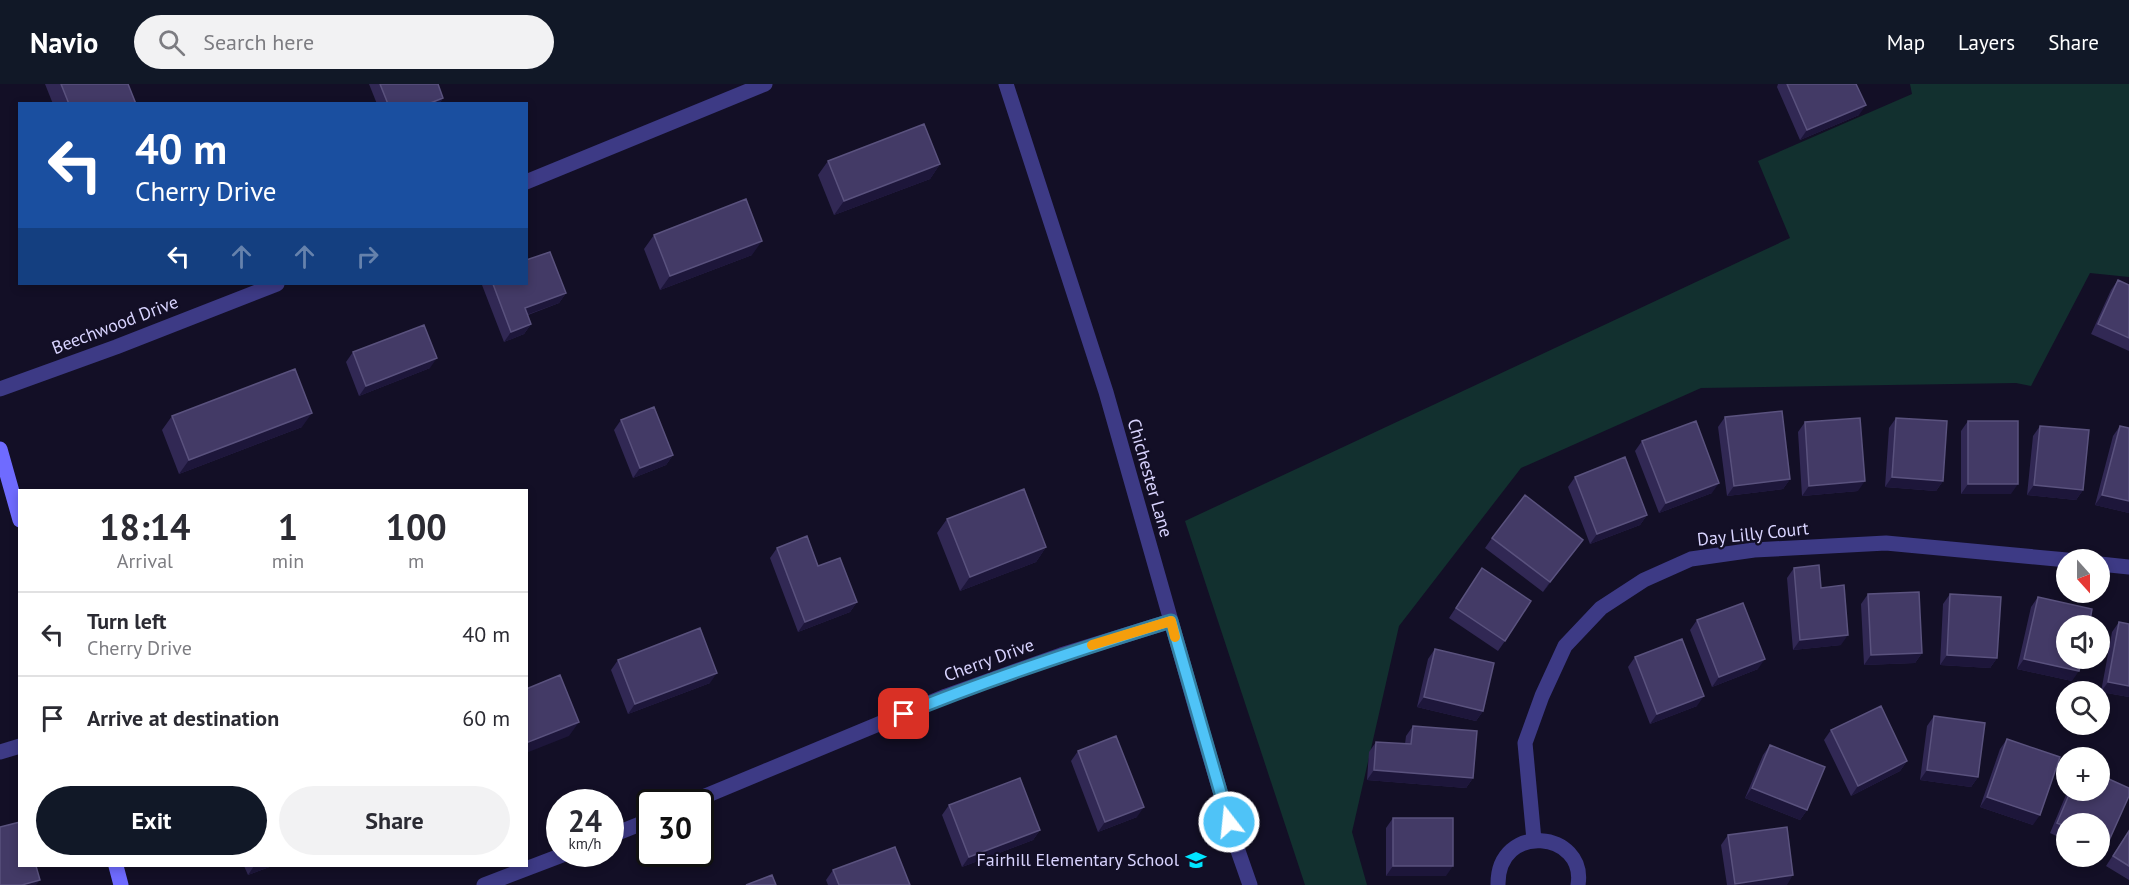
<!DOCTYPE html>
<meta charset="utf-8">
<style>
:root{--surface:#fff;--page:#f2f2f3;--text:#2b2b33;--muted:#7c7c81;--line:#e1e1e2;--accent:#111827}
body{margin:0;font-family:"PT Sans",sans-serif;background:var(--page);color:var(--text);height:100vh;display:flex;flex-direction:column;font-size:22px;white-space:nowrap}
*{box-sizing:border-box;margin:0}
p{font-size:20px;color:var(--muted)}
.icon{flex:none;width:33px;height:33px;fill:none;stroke:currentColor;stroke-width:2;stroke-linecap:round;stroke-linejoin:round}
.map{position:relative;flex:1;overflow:hidden}
.side{position:absolute;left:18px;top:405px;width:510px;height:378px;display:flex;flex-direction:column;background:var(--surface);border-radius:0px;box-shadow:0 3px 9px #0003}
.side>*{flex:none}
.banner{position:absolute;left:18px;top:18px;width:510px;height:183px;border-radius:0px;box-shadow:0 3px 9px #0003;background:#1a4fa0;color:#fff;overflow:hidden}
.needle{width:39px;rotate:159deg}
.fabs{position:absolute;left:2056px;top:465px;display:grid;gap:12px}
.fabs a{display:grid;place-items:center;width:54px;height:54px;border-radius:50%;background:var(--surface);box-shadow:0 3px 9px #0003;font-size:30px}
.speed{position:absolute;left:546px;top:705px;display:flex;gap:12px;font-size:30px;font-weight:700;text-align:center}
.speed>*{display:grid;place-content:center;width:78px;height:78px;border-radius:50%;background:var(--surface);box-shadow:0 3px 9px #0003;line-height:1}
.speed small{font-size:15px;font-weight:400}
.speed .limit{border:3px solid #111;border-radius:9px;background:#fff;color:#111}
.pin{position:absolute;display:grid;place-items:center;width:51px;height:51px;color:#fff;margin:-26px;border-radius:12px;box-shadow:0 3px 9px #0006}
.me{position:absolute;width:66px;margin:-33px;rotate:344deg;stroke-linejoin:round;filter:drop-shadow(0 0 4px #0008)}
.turn{display:flex;align-items:center;gap:21px;height:126px;padding:0 18px;font-size:27px}
.turn .icon{width:78px;height:78px;stroke-width:2.5}
.turn b{display:block;font-size:42px;line-height:51px}
.lanes{display:flex;align-items:center;height:57px;padding:0 18px;background:#0003;justify-content:center;gap:30px;direction:ltr}
.lanes .off{opacity:.35}
.eta{display:flex;justify-content:space-evenly;align-items:center;height:102px;text-align:center}
.eta b{font-size:36px;font-weight:700;line-height:42px}
.cta{display:flex;gap:12px;margin-top:auto;padding:12px 18px}
.cta a{flex:1;height:69px;border-radius:36px;background:var(--accent);color:#fff;font-size:24px;font-weight:700;line-height:69px;text-align:center}
.cta a+a{background:var(--page);color:var(--text)}
ul{padding:0;list-style:none}
li{display:flex;align-items:center;gap:18px;height:84px;padding:0 18px;border-top:2px solid var(--line)}
li div{flex:1}
li b{display:block;font-size:22px}
li em{font-style:normal}
header{display:flex;align-items:center;gap:36px;box-sizing:border-box;height:84px;padding:0 30px;background:var(--accent);color:#fff}
header strong{font-size:28px}
nav{display:flex;gap:33px;margin-inline-start:auto;font-size:21px}
.search{width:420px;height:54px;background:var(--page);display:flex;align-items:center;gap:15px;box-sizing:border-box;padding:0 21px;border-radius:33px;color:var(--muted);font-size:22px}
.map>svg:first-child{display:block}
.green{fill:#12302f}
.lines{fill:none;stroke-linecap:round;stroke-linejoin:round}
.lane{stroke:#3d3a85;stroke-width:15}
.street{stroke:#3d3a85;stroke-width:15}
.secondary{stroke:#6f6bff;stroke-width:15}
.wall{fill:#312854}
.shaded-wall{fill:#1d163a}
.building{fill:#433a66;stroke:#5a527e;stroke-width:1.5}
.route-casing{stroke:#337fa1;stroke-width:15}
.route{stroke:#4fc3f7;stroke-width:10}
.slow{stroke:#f59e0b;stroke-width:10}
.labels{text-anchor:middle;stroke-width:4.5;stroke-linejoin:round;paint-order:stroke}
.street-label{font-size:18px;fill:#d9d4ff;stroke:#130f26}
.poi-label{font-size:18px;fill:#d9d4ff;stroke:#130f26;text-anchor:end}
</style>
<header>
<strong>Navio</strong>
<div class="search"><svg class="icon" aria-label="search" viewBox="0 0 24 24"><circle cx="10" cy="10" r="6"/><path d="M15 15l6 6"/></svg>Search here</div>
<nav><a>Map</a><a>Layers</a><a>Share</a></nav>
</header>
<div class="map">
<svg width="2129" height="801" viewBox="0 0 2129 801">
<rect width="100%" height="100%" fill="#130f26"/>
<!-- green -->
<path class="green" d="M1910,0H2129V193L2090,189L2031,302L2016,299L1701,304L1521,384L1399,542L1352,748L1367,801H1305L1185,437L1790,154L1758,77L1912,10Z"/>
<g class="lines">
<!-- lane -->
<path class="lane" d="M0,668L20,662"/>
<!-- street -->
<path class="street" d="M1006,0L1106,308L1202,646L1236,761L1250,801
M526,98L765,0
M0,305L116,263L277,200
M2100,480L2129,483
M691,718L946,612L1061,571L1171,537
M610,752L650,736
M1534,756L1525,659L1542,612L1565,562L1601,524L1644,496L1691,475L1754,466L1886,459L2067,476
M484,801L565,770
M1498,801C1497,737 1587,747 1578,801"/>
<!-- secondary -->
<path class="secondary" d="M0,365L20,436
M116,782L121,801"/>
</g>
<!-- wall -->
<path class="wall" d="M45,0H128L136,20H53Z
M369,0H438L443,14L439,20H377Z
M1778,0H1856L1859,31L1800,56L1777,3Z
M828,77L940,80L930,95L834,131L818,91Z
M654,151L752,171L660,206L644,165Z
M2118,196L2129,201V267L2091,250L2111,206Z
M483,200H526L566,209L559,219L528,231L531,240L524,250L504,258L482,201Z
M353,268L430,284L359,312L346,278Z
M172,332L302,343L179,390L162,346Z
M1725,333L1790,395L1783,405L1727,412L1718,343Z
M1896,334L1943,397L1936,407L1885,403L1889,344Z
M621,336L673,371L666,381L633,394L614,346Z
M1968,337L2011,410H1961V347Z
M1805,338L1858,407L1802,412L1798,348Z
M2040,342L2083,406L2076,416L2027,411L2033,352Z
M2120,342L2129,344V429L2095,421L2113,352Z
M1642,357L1712,409L1659,429L1635,367Z
M1575,393L1647,431L1640,441L1590,460L1568,403Z
M947,435L1046,463L1036,478L960,507L937,449Z
M1492,454L1583,456L1543,508L1485,464Z
M777,464L818,482L857,518L850,528L798,548L770,474Z
M1482,484L1505,557L1498,567L1449,534Z
M1794,484L1821,504L1841,561L1793,566L1787,494Z
M1868,510L1922,569L1915,579L1864,581L1861,520Z
M1950,510L1997,574L1990,584L1940,581L1943,520Z
M2038,513L2072,597L2017,585L2031,523Z
M1697,536L1758,585L1712,603L1690,546Z
M2119,538L2129,540V613L2101,608L2112,548Z
M1435,565L1483,627L1476,637L1417,623L1428,575Z
M1635,573L1697,622L1650,640L1628,583Z
M618,576L710,599L628,630L611,586Z
M1934,632L1978,693L1971,703L1920,696L1927,642Z
M1413,642L1473,694L1466,704L1367,696L1369,668L1376,658L1405,660L1406,652Z
M1831,646L1907,677L1900,687L1851,712L1824,656Z
M2007,655L2033,741L1980,723L2000,665Z
M1770,661L1807,726L1800,736L1745,714L1763,671Z
M1078,667L1137,733L1098,748L1071,677Z
M2068,706H2100L2107,761L2100,771V740H2067V757L2050,749Z
M949,721L1040,746L1033,756L962,783L942,731Z
M1393,734L1446,792H1386V744Z
M2129,746V796L2106,782Z
M1728,751L1787,801H1727L1721,761Z
M244,782H272L248,791Z
M833,786L910,801H828L826,796Z"/>
<!-- shaded-wall -->
<path class="shaded-wall" d="M443,14L439,20H428Z
M1866,21L1859,31L1800,56L1807,46Z
M940,80L930,95L834,131L844,117Z
M762,157L752,171L660,206L670,192Z
M566,209L559,219L518,234L525,224Z
M531,240L524,250L504,258L511,248Z
M437,274L430,284L359,312L366,302Z
M312,329L302,343L179,390L189,376Z
M673,371L666,381L633,394L640,384Z
M1892,393L1943,397L1936,407L1885,403Z
M1790,395L1783,405L1727,412L1734,402Z
M1865,397L1858,407L1802,412L1809,402Z
M1719,399L1712,409L1659,429L1666,419Z
M1968,400H2018L2011,410H1961Z
M2034,401L2083,406L2076,416L2027,411Z
M2102,411L2129,417V429L2095,421Z
M1647,431L1640,441L1590,460L1597,450Z
M1583,456L1576,466L1543,508L1550,498Z
M1046,463L1036,478L960,507L970,493Z
M857,518L850,528L798,548L805,538Z
M1848,551L1841,561L1793,566L1800,556Z
M1922,569L1915,579L1864,581L1871,571Z
M1947,571L1997,574L1990,584L1940,581Z
M1765,575L1758,585L1712,603L1719,593Z
M2024,575L2079,587L2072,597L2017,585Z
M717,589L710,599L628,630L635,620Z
M2108,598L2129,602V613L2101,608Z
M1704,612L1697,622L1650,640L1657,630Z
M1424,613L1483,627L1476,637L1417,623Z
M579,638L569,652L526,669V659Z
M1907,677L1900,687L1851,712L1858,702Z
M1374,686L1473,694L1466,704L1367,696Z
M1927,686L1978,693L1971,703L1920,696Z
M1752,704L1807,726L1800,736L1745,714Z
M1987,713L2040,731L2033,741L1980,723Z
M1144,723L1137,733L1098,748L1105,738Z
M1040,746L1033,756L962,783L969,773Z
M254,782H272L248,791Z
M1393,782H1453L1446,792H1386Z
M1793,791L1787,801H1734L1735,800Z
M40,796L36,801H22Z"/>
<!-- building -->
<path class="building" d="M61,0H128L136,20H69Z
M380,0H438L443,14L428,20H388Z
M1787,0H1856L1866,21L1807,46Z
M924,40L940,80L844,117L828,77Z
M746,115L762,157L670,192L654,151Z
M550,168L566,209L525,224L531,240L511,248L493,200H526V176Z
M2118,196L2129,201V254L2098,240Z
M424,241L437,274L366,302L353,268Z
M295,285L312,329L189,376L172,332Z
M654,323L673,371L640,384L621,336Z
M1782,327L1790,395L1734,402L1725,333Z
M1860,334L1865,397L1809,402L1805,338Z
M1896,334L1947,337L1943,397L1892,393Z
M1696,337L1719,399L1666,419L1642,357Z
M1968,337H2018V400H1968Z
M2040,342L2089,346L2083,406L2034,401Z
M2120,342L2129,344V417L2102,411Z
M1625,373L1647,431L1597,450L1575,393Z
M1024,405L1046,463L970,493L947,435Z
M1525,411L1583,456L1550,498L1492,454Z
M807,452L818,482L840,474L857,518L805,538L777,464Z
M1819,481L1821,504L1844,501L1848,551L1800,556L1794,484Z
M1482,484L1531,517L1505,557L1456,524Z
M1919,508L1922,569L1871,571L1868,510Z
M1950,510L2001,513L1997,574L1947,571Z
M2038,513L2092,525L2089,542H2067V574H2082L2079,587L2024,575Z
M1743,519L1765,575L1719,593L1697,536Z
M2119,538L2129,540V602L2108,598Z
M700,544L717,589L635,620L618,576Z
M1682,555L1704,612L1657,630L1635,573Z
M1435,565L1494,579L1483,627L1424,613Z
M560,591L579,638L526,659V605Z
M1881,622L1907,677L1858,702L1831,646Z
M1934,632L1985,639L1978,693L1927,686Z
M1413,642L1477,647L1473,694L1374,686L1376,658L1411,660Z
M1116,652L1144,723L1105,738L1078,667Z
M2007,655L2060,673L2040,731L1987,713Z
M1770,661L1825,683L1807,726L1752,704Z
M2100,691L2129,704V712L2107,761L2100,758V740H2067V743L2057,739L2071,706H2100Z
M1020,694L1040,746L969,773L949,721Z
M1393,734H1453V782H1393Z
M20,738V782H36L40,796L22,801H0V743Z
M1787,743L1793,791L1735,800L1728,751Z
M2129,747V782L2113,772Z
M895,763L910,801H839L833,786Z
M772,791L776,801H746Z"/>
<g class="lines">
<!-- route casing -->
<g class="route-casing">
<path id="route" d="M904,630C991,594 1080,565 1171,537L1229,738"/>
</g>
<!-- route -->
<use href="#route" class="route"/>
<!-- slow -->
<path class="slow" d="M1092,561L1171,537L1175,553"/>
</g>
<!-- icons -->
<defs>
<g id="school-bare" transform="scale(1.62)"><path d="M0-5L7-2L0 1L-7-2ZM-4 1L0 2.5L4 1V4Q0 6-4 4Z" fill="#00e5ff" stroke="#130f26" stroke-width="2.5" paint-order="stroke"/></g>
</defs>
<g fill-rule="evenodd">
<use href="#school-bare" x="1196" y="776"/>
</g>
<g class="labels">
<!-- street labels -->
<g class="street-label">
<text transform="translate(115 241) rotate(-21)" y="6">Beechwood Drive</text>
<text transform="translate(1150 394) rotate(74)" y="6">Chichester Lane</text>
<text transform="translate(1753 450) rotate(-6)" y="6">Day Lilly Court</text>
<text transform="translate(989 576) rotate(-20)" y="6">Cherry Drive</text>
</g>
<!-- poi labels -->
<g class="poi-label">
<text x="1179" y="782">Fairhill Elementary School</text>
</g>
</g>
</svg>
<div class="fabs">
<a><svg class="needle" viewBox="-14 -14 28 28"><path d="M0-13l5 13h-10z" fill="#e53935"/><path d="M0 13l5-13h-10z" fill="#7c7c81"/></svg></a>
<a><svg class="icon" aria-label="sound" viewBox="0 0 24 24"><path d="M4 9h4l5-4v14l-5-4H4zM17 9q2 3 0 6"/></svg></a>
<a><svg class="icon" aria-label="search" viewBox="0 0 24 24"><circle cx="10" cy="10" r="6"/><path d="M15 15l6 6"/></svg></a>
<a>+</a>
<a>−</a>
</div>
<div class="speed"><div>24<small>km/h</small></div><div class="limit">30</div></div>
<div class="pin" style="left:904px;top:630px;background:#d93025"><svg class="icon" aria-label="arrive" viewBox="0 0 24 24"><path d="M6 21V4h12l-3 4 3 4H6"/></svg></div>
<svg class="me" style="left:1229px;top:738px" viewBox="-20 -20 40 40"><circle r="17" fill="#4fc3f7" stroke="#fff" stroke-width="3"/><path d="M0-11L8 9 0 5-8 9z" fill="#fff"/></svg>
<div class="banner">
<div class="turn"><svg class="icon" aria-label="left" viewBox="0 0 24 24"><path d="M17 20v-9H6M10 6l-5 5 5 5"/></svg><div><b>40 m</b>Cherry Drive</div></div>
<div class="lanes"><svg class="icon" aria-label="left" viewBox="0 0 24 24"><path d="M17 20v-9H6M10 6l-5 5 5 5"/></svg><svg class="icon off" aria-label="ahead" viewBox="0 0 24 24"><path d="M12 20V5M6 11l6-6 6 6"/></svg><svg class="icon off" aria-label="ahead" viewBox="0 0 24 24"><path d="M12 20V5M6 11l6-6 6 6"/></svg><svg class="icon off" aria-label="right" viewBox="0 0 24 24"><path d="M7 20v-9h11M14 6l5 5-5 5"/></svg></div>
</div>
<section class="side">
<div class="eta">
<div><b>18:14</b><p>Arrival</p></div>
<div><b>1</b><p>min</p></div>
<div><b>100</b><p>m</p></div>
</div>
<ul>
<li><svg class="icon" aria-label="left" viewBox="0 0 24 24"><path d="M17 20v-9H6M10 6l-5 5 5 5"/></svg><div><b>Turn left</b><p>Cherry Drive</p></div><em>40 m</em></li>
<li><svg class="icon" aria-label="arrive" viewBox="0 0 24 24"><path d="M6 21V4h12l-3 4 3 4H6"/></svg><div><b>Arrive at destination</b></div><em>60 m</em></li>
</ul>
<div class="cta"><a>Exit</a><a>Share</a></div>
</section>
</div>
